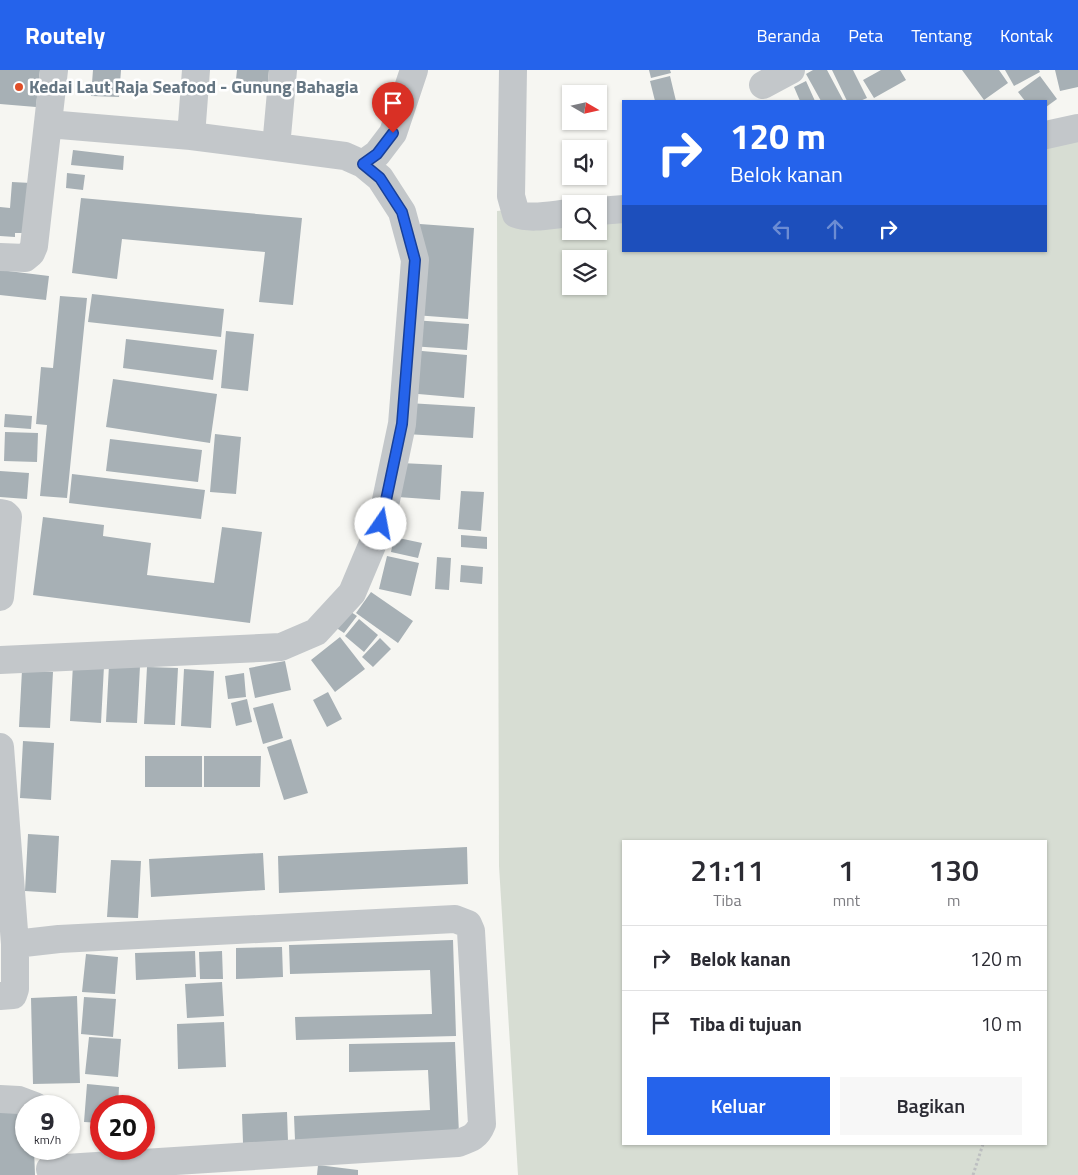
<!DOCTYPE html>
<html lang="id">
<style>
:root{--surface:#fff;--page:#f7f7f7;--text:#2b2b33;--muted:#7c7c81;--line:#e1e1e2;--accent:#2563eb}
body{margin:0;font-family:"Titillium Web",sans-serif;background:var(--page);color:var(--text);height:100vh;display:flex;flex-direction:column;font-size:19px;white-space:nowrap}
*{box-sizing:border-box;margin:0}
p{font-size:16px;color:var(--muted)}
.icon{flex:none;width:28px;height:28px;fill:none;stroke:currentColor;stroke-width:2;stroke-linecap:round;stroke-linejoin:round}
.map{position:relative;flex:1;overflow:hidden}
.side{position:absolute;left:622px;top:770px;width:425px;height:305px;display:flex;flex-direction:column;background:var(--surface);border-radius:0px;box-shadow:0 1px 4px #0004}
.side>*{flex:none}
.top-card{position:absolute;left:622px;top:30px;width:425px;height:152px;border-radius:0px;box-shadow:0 1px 4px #0004;background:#2563eb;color:#fff;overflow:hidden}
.needle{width:32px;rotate:99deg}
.buttons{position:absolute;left:562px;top:15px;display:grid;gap:10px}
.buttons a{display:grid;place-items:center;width:45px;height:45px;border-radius:0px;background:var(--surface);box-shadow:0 1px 4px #0004;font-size:25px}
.speed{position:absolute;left:15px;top:1025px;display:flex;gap:10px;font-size:25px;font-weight:700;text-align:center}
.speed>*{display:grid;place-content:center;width:65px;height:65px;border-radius:50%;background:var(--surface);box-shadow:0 1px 4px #0004;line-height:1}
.speed small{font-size:12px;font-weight:400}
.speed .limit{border:8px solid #d22;background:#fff;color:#111}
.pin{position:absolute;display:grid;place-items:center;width:42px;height:42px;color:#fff;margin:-51px -21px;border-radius:50% 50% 50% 0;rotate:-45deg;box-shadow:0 0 5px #0007}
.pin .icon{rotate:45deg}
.me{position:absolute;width:55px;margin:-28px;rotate:12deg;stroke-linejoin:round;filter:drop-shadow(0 0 4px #0008)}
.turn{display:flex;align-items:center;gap:18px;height:105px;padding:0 25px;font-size:22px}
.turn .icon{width:65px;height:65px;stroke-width:2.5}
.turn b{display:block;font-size:35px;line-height:42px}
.lanes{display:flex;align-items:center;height:48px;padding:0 25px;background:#0003;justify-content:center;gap:25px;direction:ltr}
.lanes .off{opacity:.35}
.eta{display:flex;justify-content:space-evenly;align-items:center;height:85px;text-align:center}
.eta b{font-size:30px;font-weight:600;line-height:35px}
.cta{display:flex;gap:10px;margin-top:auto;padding:10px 25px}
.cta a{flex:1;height:58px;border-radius:0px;background:var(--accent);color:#fff;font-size:20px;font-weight:600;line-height:58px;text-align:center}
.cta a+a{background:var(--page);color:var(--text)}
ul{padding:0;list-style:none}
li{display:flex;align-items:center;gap:15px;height:65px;padding:0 25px;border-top:1px solid var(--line)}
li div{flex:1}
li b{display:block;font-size:19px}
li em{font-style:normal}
header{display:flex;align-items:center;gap:30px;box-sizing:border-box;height:70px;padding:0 25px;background:var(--accent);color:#fff}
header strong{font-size:24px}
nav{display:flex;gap:28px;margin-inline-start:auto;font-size:18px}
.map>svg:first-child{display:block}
.green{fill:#d7ddd3;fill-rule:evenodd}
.building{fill:#a7b0b5}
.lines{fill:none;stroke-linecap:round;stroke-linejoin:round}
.path{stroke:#bdbfc1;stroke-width:3;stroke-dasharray:2.5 2.5;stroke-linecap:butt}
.minor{stroke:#c3c7ca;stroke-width:28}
.route-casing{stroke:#184099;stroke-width:12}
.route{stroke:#2563eb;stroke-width:9}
.poi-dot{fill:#e04e28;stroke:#fff;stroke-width:2}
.labels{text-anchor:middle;stroke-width:5;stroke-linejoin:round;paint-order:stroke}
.poi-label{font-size:18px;font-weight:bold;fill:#657683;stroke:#fff;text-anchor:start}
</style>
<header>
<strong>Routely</strong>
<nav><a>Beranda</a><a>Peta</a><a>Tentang</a><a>Kontak</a></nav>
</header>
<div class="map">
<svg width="1078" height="1105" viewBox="0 0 1078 1105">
<rect width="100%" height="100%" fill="#f6f6f2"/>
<!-- green -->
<path class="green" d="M1078,63V1105H518L499,796L497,141L624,128V181H1046V69ZM571,134H599V161H571ZM571,189H599V216H571ZM624,771H1046V1074H624Z"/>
<!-- building -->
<path class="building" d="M0,0H40L36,37L0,34Z
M93,0H121L119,27L91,26Z
M237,0H269L267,22L235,19Z
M649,0H670L671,3L651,8Z
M813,0H827L843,30L821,31L806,4Z
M832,0H853L867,28L860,31H847Z
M881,0H900L906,10L874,28L863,10Z
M962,0H999L1008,13L984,30Z
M1005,0H1039L1040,2L1014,16Z
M1055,0H1078V17L1060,21Z
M670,6L676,31H655L650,11Z
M1040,6L1057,29L1046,37V31H1025L1018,22Z
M806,11L815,31H800L794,17Z
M73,80L124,86L123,100L71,95Z
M67,103L85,105L83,120L66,118Z
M12,112L31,113L27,163H15V167L0,166V137L10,138Z
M81,128L302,148L293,235L259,232L265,182L122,169L117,209L72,203Z
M420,154L474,158L468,249L414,245Z
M0,200L49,206L46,230L0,225Z
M92,224L224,239L221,267L88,252Z
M60,226L87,228L67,428L40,426L47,355L36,354L41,297L53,298Z
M413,250L469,254L467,280L411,276Z
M226,261L254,264L248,321L221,318Z
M126,269L217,280L213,310L123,298Z
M411,280L467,285L464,328L407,323Z
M113,309L217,324L210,373L106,357Z
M408,333L475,337L473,368L406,364Z
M5,344L32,346L31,359L4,357Z
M5,362L38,363L37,392L4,391Z
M215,364L241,367L236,424L210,422Z
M110,369L202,380L198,412L106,401Z
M401,393L442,395L440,430L398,427Z
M0,401L29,403L27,429L0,427Z
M72,404L205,420L201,449L69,433Z
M461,421L484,422L481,461L458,459Z
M43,447L104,455L103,466L151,473L147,505L214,513L222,457L262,462L250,553L33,525Z
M461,465L487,467V479L461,477Z
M394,467L422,473L418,488L391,482Z
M387,486L419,493L411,526L379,519Z
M437,487L451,488L449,520L435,519Z
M461,495L483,497L482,514L460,512Z
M371,522L413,551L398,573L356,543Z
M348,540L357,546L344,563L335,557Z
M359,549L378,565L364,582L345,566Z
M340,567L365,599L335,622L311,590Z
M380,568L391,579L373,597L362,587Z
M285,591L291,620L255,628L249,598Z
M73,594L104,596L101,653L70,651Z
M109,595L140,596L137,653L106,652Z
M147,597L178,598L175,655L144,654Z
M184,599L214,601L211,658L181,656Z
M22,600L53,602L50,658L19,657Z
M244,603L246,627L228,629L225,606Z
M328,622L342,649L327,657L313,630Z
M247,629L252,652L236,656L231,633Z
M273,633L283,668L263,674L253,638Z
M291,669L308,723L284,730L267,677Z
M23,671L54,673L51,730L20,728Z
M145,686H202V717H145Z
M204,686H261L260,717H204Z
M28,764L59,766L56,823L25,821Z
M467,777L468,814L279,823L278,786Z
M263,783L265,820L151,827L149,789Z
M111,790L141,791L138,848L107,847Z
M453,870L456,966L296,970L295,947L432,944L430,900L290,904L289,875Z
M282,877L283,907L236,909V878Z
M195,881L196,907L136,910L135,883Z
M222,881L223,909H200L199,882Z
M86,884L118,887L115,924L82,922Z
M222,912L224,946L187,948L185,914Z
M77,926L80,1013L33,1014L31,928Z
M84,927L116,929L113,967L81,964Z
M224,952L226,997L178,999L177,954Z
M89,967L121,969L118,1007L85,1004Z
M455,972L459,1064L295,1070L294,1046L430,1040L428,1000L349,1002V974Z
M87,1014L119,1017L118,1036H101V1053L84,1052Z
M26,1040V1079H34L35,1105H0V1041Z
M287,1042L288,1071L243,1073L242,1044Z
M318,1095L358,1100V1105H317Z"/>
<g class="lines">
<!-- path -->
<path class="path" d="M973,1105L983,1074"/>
<!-- minor -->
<path class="minor" d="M513,0L511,126L516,144C532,150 555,144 571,143
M763,15L791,0
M1046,65L1078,58
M191,66L196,0
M276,77L283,0
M363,94L377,84L393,63L414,0
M599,141L624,139
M0,187L25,188L31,183L34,176L54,0
M0,443L5,444L8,447L0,527
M0,590L281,577L316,562L352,523L381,454L402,354L415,190L402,142L380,108L363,94L345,86L191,66L48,54
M0,677L15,874V919L13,925L0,926
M15,874L59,869L455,849L468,854L471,861L482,1054C477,1067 470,1069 458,1073L50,1099
M0,1029L19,1030L35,1036"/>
</g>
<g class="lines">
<!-- route casing -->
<g class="route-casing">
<path id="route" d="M381,454L402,354L415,190L402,142L380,108L363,94L377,84L393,63"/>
</g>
<!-- route -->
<use href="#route" class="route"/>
</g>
<!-- markers -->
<circle class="poi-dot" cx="19" cy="17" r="5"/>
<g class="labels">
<!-- poi labels -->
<g class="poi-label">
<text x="29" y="23">Kedai Laut Raja Seafood - Gunung Bahagia</text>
</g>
</g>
</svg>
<div class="buttons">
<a><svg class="needle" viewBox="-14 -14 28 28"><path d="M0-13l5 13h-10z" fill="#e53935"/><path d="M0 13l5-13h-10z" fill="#7c7c81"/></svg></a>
<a><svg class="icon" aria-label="sound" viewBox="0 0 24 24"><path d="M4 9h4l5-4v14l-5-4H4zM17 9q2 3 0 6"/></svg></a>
<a><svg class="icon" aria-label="search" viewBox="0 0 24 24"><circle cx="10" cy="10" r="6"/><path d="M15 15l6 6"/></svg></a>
<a><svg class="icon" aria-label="layers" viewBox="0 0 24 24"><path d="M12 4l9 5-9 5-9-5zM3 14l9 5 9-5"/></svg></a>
</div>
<div class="speed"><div>9<small>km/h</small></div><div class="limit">20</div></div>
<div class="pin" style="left:393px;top:63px;background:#d93025"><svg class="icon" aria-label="arrive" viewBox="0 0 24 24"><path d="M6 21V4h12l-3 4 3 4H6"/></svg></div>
<svg class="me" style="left:381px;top:454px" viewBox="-20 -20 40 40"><circle r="19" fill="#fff"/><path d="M0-13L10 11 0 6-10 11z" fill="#2563eb"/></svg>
<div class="top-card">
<div class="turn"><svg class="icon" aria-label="right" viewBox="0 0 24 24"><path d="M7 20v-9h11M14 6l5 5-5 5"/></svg><div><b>120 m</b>Belok kanan</div></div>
<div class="lanes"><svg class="icon off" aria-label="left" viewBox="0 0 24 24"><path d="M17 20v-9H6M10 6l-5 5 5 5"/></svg><svg class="icon off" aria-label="ahead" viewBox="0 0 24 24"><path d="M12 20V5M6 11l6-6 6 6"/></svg><svg class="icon" aria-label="right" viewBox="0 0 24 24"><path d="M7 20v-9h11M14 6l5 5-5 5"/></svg></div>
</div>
<section class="side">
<div class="eta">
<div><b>21:11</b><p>Tiba</p></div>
<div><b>1</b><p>mnt</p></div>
<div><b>130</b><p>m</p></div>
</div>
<ul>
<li><svg class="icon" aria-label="right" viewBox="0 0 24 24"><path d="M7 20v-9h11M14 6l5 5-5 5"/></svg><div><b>Belok kanan</b></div><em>120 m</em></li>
<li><svg class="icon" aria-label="arrive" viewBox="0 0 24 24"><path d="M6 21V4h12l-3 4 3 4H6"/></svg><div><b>Tiba di tujuan</b></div><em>10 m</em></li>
</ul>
<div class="cta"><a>Keluar</a><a>Bagikan</a></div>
</section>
</div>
